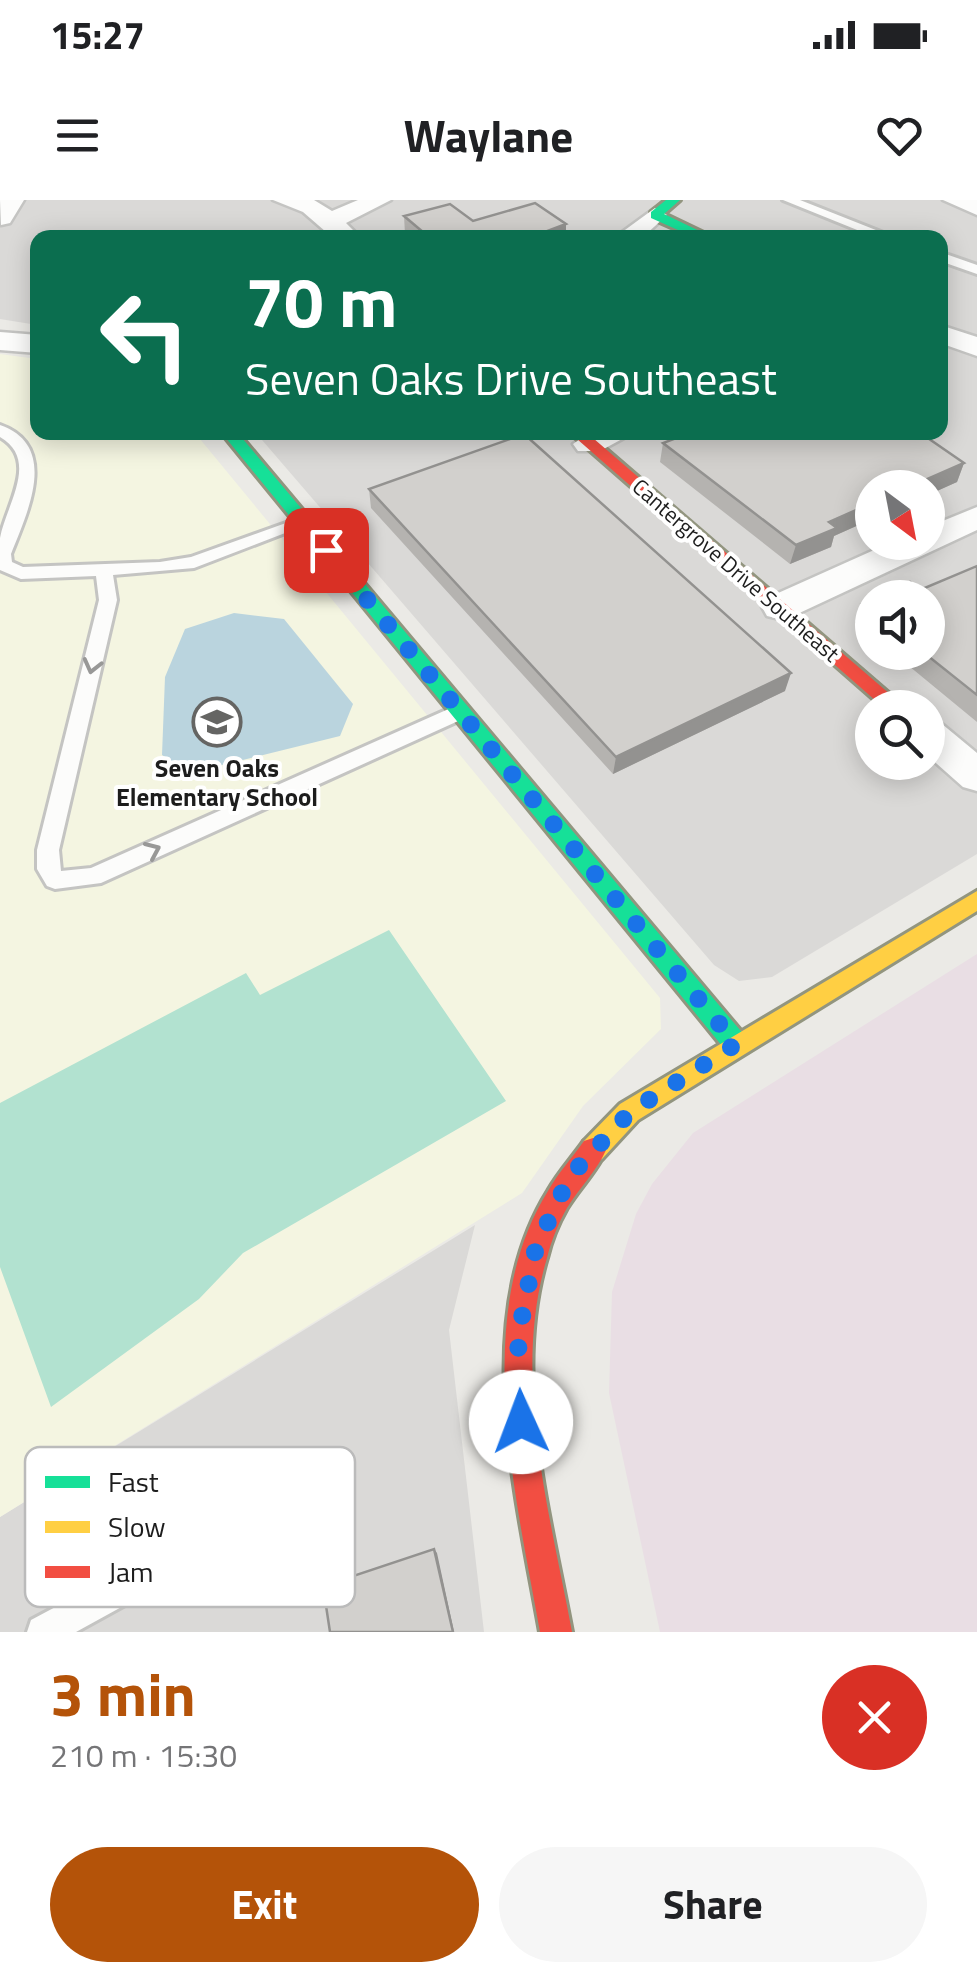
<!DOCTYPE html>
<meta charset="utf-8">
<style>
:root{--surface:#fff;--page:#f6f6f6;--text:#202124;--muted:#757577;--accent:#b45309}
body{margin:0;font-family:"Titillium Web",sans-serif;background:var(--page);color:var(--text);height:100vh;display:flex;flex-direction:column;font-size:38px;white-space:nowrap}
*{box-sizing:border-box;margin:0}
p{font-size:32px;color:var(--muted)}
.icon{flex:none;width:55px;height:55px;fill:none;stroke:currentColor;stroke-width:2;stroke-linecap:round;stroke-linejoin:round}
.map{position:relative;height:1432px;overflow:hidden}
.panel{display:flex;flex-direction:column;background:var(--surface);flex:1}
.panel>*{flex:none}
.hud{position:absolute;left:30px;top:30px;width:918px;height:210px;border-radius:20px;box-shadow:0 5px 25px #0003;background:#0b6e4f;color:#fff;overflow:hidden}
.needle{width:65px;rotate:148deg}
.controls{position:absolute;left:855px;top:270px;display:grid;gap:20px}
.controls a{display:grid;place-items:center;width:90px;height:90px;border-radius:50%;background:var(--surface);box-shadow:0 5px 25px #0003;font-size:50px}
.pin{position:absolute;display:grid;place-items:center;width:85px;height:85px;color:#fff;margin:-42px;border-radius:20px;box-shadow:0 5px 15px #0006}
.me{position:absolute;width:110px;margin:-55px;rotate:358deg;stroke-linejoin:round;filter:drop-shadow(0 0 8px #0008)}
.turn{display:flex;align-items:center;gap:35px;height:210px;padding:0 50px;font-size:45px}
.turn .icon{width:130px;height:130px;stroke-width:2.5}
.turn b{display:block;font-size:70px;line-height:85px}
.round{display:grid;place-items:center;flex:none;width:105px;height:105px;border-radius:52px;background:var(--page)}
.head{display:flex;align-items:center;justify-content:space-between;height:170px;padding:0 50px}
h1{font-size:60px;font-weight:700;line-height:75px;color:var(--accent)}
.button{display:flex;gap:20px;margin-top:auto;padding:20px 50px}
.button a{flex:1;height:115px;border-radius:60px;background:var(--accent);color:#fff;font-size:40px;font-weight:700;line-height:115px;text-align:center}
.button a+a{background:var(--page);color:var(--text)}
.status{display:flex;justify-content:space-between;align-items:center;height:70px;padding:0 50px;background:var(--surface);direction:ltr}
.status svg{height:28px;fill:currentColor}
header{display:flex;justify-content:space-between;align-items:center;height:130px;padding:0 50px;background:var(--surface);font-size:45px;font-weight:700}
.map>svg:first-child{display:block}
.residential{fill:#dad9d7;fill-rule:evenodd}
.industrial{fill:#e9dee4}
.education{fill:#f4f5e1}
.pitch{fill:#b2e2d0}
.water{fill:#bad4de}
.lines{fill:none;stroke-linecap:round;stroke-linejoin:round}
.lane-casing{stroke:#c4c4c2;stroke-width:6}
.street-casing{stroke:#c4c4c2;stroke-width:5}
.fast-casing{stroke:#92957f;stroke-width:6}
.slow-casing{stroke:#92957f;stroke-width:6}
.jam-casing{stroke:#92957f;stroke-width:6}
.lane{fill:#fcfcfb;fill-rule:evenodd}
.street{fill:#fcfcfb;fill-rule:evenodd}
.fast{fill:#16e098;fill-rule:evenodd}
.slow{fill:#ffcf43;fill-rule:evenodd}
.jam{fill:#f24e42;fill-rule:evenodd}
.wall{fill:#b5b3b0}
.shaded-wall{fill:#939290}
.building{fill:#d2d0cd;stroke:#939290;stroke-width:2.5}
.oneway{stroke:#989897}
.route{stroke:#1a73e8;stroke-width:18;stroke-dasharray:0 32.4}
.labels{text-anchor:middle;stroke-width:8;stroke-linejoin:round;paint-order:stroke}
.far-street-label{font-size:22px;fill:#1d1d1d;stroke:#fff}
.poi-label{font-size:25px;font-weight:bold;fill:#1d1d1d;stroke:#fff}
.key{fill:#fff;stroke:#bbb;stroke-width:2.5}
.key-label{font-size:28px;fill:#1d1d1d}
</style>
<div class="status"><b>15:27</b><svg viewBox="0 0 49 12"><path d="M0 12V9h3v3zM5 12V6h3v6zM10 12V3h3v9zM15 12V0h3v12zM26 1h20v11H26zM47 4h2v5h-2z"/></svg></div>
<header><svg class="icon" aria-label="menu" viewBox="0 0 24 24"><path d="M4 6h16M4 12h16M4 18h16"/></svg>Waylane<svg class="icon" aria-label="heart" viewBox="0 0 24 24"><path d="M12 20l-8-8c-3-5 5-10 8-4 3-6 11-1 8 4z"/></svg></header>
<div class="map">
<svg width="977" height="1432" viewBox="0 0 977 1432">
<rect width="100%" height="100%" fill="#ebeae6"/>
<!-- residential -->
<path class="residential" d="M0,0H977V654L772,777L739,781L714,765L256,233L940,232V38H38L37,125L0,119ZM872,288H928V342H872ZM872,398H928V452H872ZM872,508H928V562H872Z
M475,1025L449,1130L484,1432H0V1317Z"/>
<!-- industrial -->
<path class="industrial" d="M977,754V1432H660L609,1193L612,1092L636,1014L652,984L693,933Z"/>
<!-- education -->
<path class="education" d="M0,154L37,159L38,232L195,233L660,798L661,829L583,906L522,993L0,1317Z"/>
<!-- pitch -->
<path class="pitch" d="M389,730L506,901L243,1053L199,1099L51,1207L0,1067V903L246,773L260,795Z"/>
<!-- water -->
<path class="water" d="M234,413L284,419L353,504L340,536L190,573L162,555L165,477L185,429Z"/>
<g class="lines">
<!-- lane casing -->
<g class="lane-casing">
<path id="lane" d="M783,0H800L896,38H877Z
M940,52L977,65V74L940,61Z
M0,225C60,246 27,313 11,354L12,362L23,367L160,362L191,357L297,319H309L311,323L194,368L113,375L117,400L59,650L61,671L91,668L453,507H467L470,512L467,517L101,683L55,689L47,686L37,669V650L99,400L96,376L21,379L0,370C0,360 0,348 0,338C6,305 40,260 0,237Z
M294,1280L305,1284L309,1295L305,1306L76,1432H27L31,1420Z"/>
</g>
<!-- street casing -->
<g class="street-casing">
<path id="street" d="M0,0H24L10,23L1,25Z
M273,0H314L332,11L358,0H391L346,23L361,38H333L303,12Z
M943,0H977V15Z
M655,8L667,15L642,38H614Z
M940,125L977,137V156L940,143Z
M0,132L38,135V153L0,150Z
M590,232H635L600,251H578L573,244Z
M977,307V330L793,416L780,419L767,416L762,407L767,398L892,342H928V327Z
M928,519L942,524L977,553V591L963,587L928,556Z"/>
</g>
<!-- fast casing -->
<g class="fast-casing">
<path id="fast" d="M666,0H680L664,14L714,38H696L651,18V12Z
M221,232H237L745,836L748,844L745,852L736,855L727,852Z"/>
</g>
<!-- slow casing -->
<g class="slow-casing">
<path id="slow" d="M977,691V711L638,920L602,959L593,962L584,959L580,950L584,941L620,904Z"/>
</g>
<!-- jam casing -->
<g class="jam-casing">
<path id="jam" d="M569,232H586L906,508H884Z
M593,938L602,941L606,950C597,971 579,988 567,1008C559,1022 551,1041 547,1058C511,1177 550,1313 572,1432H540C516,1296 470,1116 548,991C558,973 572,958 584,941Z"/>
</g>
<!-- lane -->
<use href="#lane" class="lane"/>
<!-- street -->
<use href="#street" class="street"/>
<!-- fast -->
<use href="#fast" class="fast"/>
<!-- slow -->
<use href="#slow" class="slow"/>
<!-- jam -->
<use href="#jam" class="jam"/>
</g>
<!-- wall -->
<path class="wall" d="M404,16L473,21L566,38H409L405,34Z
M663,243L964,263L957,282L928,295V288H872V319L834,336L831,347L790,364L660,262Z
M369,289L785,491L613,574L371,308Z
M977,366V522L892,452H928L920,390Z
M872,399V437L855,423L862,404Z"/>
<!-- shaded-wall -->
<path class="shaded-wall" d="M566,24V38H529Z
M964,263L957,282L928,295V288H907Z
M872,303V319L834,336L831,347L790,364L796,345L829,322Z
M791,473L785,491L613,574L616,557Z
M434,1349L437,1353L454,1432H453Z"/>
<!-- building -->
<path class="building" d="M535,3L566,24L529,38H430L404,16L450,4L473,21Z
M692,232H919L964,263L907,288H872V303L829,322L837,328L796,345L663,243Z
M524,234L791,473L616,557L369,289Z
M977,366V495L923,452H928V398H877L910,382L920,390Z
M872,399V412L862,404Z
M434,1349L453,1432H330L323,1386Z"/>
<!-- one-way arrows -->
<defs><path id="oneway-chevron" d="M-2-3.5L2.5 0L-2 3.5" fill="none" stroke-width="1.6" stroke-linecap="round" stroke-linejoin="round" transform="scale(2.5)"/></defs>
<g class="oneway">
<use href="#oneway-chevron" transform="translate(92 466) rotate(104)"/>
<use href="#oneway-chevron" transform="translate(153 650) rotate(-24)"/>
</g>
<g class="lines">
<!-- route -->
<path class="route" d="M326,350L736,844L630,912L570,976L536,1047L518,1137L521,1222"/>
</g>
<!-- icons -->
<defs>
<g id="school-ring" transform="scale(2.5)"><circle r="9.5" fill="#fff" stroke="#656563" stroke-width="1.5"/><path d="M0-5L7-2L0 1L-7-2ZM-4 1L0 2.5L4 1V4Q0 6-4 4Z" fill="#656563"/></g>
</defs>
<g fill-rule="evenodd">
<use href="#school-ring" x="217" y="522"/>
</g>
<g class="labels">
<!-- far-street labels -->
<g class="far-street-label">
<text transform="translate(736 370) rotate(41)" y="8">Cantergrove Drive Southeast</text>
</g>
<!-- poi labels -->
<g class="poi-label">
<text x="217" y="577">Seven Oaks<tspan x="217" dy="29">Elementary School</tspan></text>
</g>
</g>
<!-- legend -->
<rect x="25" y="1247" width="330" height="160" rx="15" class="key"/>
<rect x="45" y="1276" width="45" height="12" fill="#16e098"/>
<rect x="45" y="1321" width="45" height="12" fill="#ffcf43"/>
<rect x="45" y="1366" width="45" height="12" fill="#f24e42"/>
<g class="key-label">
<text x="108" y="1292">Fast</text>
<text x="108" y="1337">Slow</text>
<text x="108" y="1382">Jam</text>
</g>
</svg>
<div class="controls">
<a><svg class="needle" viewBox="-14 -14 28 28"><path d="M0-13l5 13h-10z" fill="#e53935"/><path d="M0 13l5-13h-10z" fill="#757577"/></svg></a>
<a><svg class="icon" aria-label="sound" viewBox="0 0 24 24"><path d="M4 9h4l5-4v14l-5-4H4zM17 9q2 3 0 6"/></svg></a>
<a><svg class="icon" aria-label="search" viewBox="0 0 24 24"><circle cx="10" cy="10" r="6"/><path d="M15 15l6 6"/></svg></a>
</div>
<div class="pin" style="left:326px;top:350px;background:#d93025"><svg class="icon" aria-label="arrive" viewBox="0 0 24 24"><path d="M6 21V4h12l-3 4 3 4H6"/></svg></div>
<svg class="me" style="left:521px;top:1222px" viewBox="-20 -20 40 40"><circle r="19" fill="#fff"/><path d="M0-13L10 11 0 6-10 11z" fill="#1a73e8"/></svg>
<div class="hud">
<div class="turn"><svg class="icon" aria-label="left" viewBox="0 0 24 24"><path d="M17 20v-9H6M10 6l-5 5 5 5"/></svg><div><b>70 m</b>Seven Oaks Drive Southeast</div></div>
</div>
</div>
<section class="panel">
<div class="head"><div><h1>3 min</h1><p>210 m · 15:30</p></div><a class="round" style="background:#d93025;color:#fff"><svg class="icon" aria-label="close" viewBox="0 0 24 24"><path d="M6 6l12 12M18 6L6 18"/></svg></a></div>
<div class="button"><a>Exit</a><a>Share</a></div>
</section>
